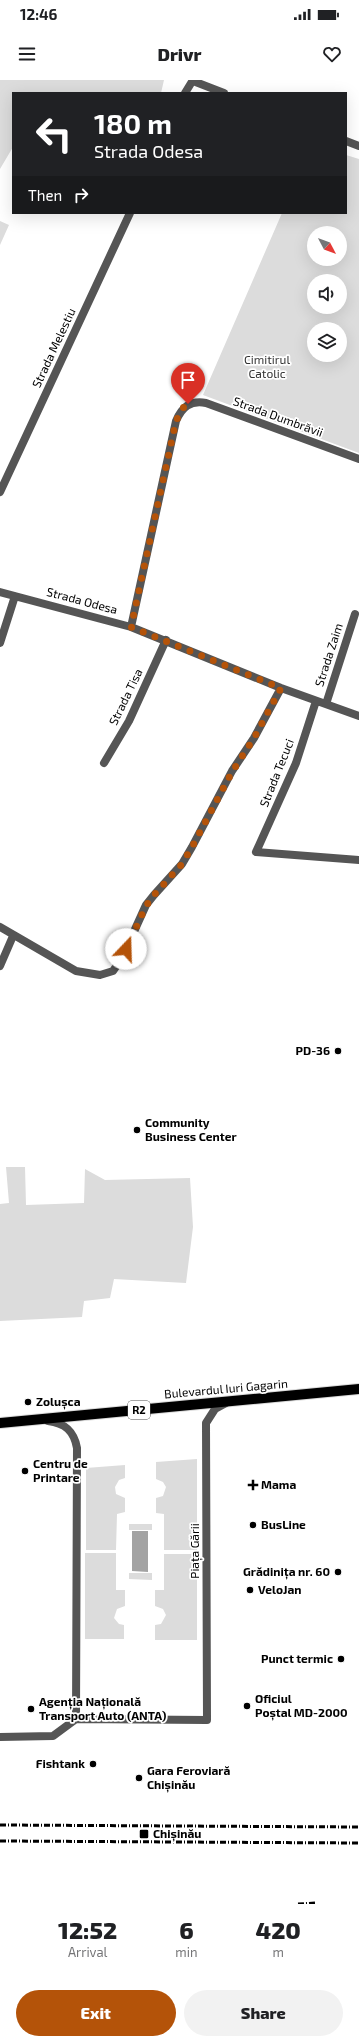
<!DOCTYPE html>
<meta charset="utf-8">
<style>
:root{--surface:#fff;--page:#f2f2f2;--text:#202124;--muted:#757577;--accent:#b45309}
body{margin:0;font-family:"Exo 2",sans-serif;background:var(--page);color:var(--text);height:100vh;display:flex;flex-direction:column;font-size:15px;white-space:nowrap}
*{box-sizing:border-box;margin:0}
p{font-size:13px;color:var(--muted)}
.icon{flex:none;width:22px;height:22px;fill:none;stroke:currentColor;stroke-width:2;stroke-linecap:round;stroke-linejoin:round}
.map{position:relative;height:1824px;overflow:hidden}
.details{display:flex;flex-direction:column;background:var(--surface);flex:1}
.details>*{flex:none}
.hud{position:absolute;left:12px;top:12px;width:335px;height:122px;border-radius:0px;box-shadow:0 4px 16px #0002;background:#202124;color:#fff;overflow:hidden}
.needle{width:26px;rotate:131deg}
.buttons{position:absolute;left:307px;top:146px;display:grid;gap:8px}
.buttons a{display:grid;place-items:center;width:40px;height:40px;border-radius:50%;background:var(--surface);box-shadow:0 4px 16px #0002;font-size:20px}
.pin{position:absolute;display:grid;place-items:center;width:34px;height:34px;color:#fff;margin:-41px -17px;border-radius:50% 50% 50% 0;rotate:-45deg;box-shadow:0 0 4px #0007}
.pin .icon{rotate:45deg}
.me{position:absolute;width:44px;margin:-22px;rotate:21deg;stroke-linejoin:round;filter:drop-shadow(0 0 3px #0008)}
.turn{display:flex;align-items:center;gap:14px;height:84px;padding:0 16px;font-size:18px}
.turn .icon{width:52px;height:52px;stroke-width:2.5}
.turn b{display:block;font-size:28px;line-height:34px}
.then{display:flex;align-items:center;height:38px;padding:0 16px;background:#0003;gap:8px;font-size:15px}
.eta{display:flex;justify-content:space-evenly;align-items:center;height:68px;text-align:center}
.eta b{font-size:24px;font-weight:800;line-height:28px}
.cta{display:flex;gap:8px;margin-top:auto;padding:8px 16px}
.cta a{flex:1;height:46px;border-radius:24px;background:var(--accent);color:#fff;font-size:16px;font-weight:800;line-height:46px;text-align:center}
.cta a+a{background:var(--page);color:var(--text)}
.status{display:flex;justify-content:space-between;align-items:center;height:28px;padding:0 20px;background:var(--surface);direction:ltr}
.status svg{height:11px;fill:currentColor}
header{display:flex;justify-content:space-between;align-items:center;height:52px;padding:0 16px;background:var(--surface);font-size:18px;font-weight:800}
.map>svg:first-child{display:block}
.green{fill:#dcdcdc;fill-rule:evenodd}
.water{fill:#a3a3a3}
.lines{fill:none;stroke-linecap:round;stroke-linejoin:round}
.primary-casing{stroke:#dbdbdb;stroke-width:12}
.street{stroke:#555;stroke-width:8}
.primary{stroke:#000;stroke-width:10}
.rail{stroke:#000;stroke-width:3;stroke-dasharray:6 2 1 2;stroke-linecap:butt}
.route{stroke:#b45309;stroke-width:7;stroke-dasharray:0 12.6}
.poi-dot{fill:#000;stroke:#fff;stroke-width:1.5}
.labels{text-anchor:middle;stroke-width:3.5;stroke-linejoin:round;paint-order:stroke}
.shield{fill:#fff;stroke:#4c4c4c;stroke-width:1}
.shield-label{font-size:11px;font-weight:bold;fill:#000}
.street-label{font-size:12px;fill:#000;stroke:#fff}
.park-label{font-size:12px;fill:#333;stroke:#fff}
.poi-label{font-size:12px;font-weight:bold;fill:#000;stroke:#fff;text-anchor:start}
</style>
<div class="status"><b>12:46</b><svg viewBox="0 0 49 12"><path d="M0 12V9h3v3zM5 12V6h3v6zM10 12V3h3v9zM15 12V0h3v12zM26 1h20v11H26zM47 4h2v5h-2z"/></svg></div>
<header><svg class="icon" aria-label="menu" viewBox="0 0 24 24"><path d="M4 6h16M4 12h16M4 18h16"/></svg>Drivr<svg class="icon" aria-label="heart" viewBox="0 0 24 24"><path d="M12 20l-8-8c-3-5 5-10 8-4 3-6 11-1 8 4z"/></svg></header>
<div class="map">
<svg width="359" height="1824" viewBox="0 0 359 1824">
<rect width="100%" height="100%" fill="#fff"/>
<!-- green -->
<path class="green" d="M0,0H164L161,13H13V67L0,89Z
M346,75L359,79V373L203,315L282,133H346ZM314,153H340V179H314ZM314,201H340V227H314ZM314,249H340V275H314Z
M0,141L9,145L0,165Z
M6,1087H25L26,1125L84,1123L85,1089L105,1100L190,1098L193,1147L186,1203L114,1199L110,1218L84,1221L82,1237L0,1241V1124L9,1123Z
M197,1379V1470H164V1434L156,1433V1418L163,1416L166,1407L163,1402L156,1399V1382Z
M125,1385V1398L119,1400L115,1407L116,1414L125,1418V1432L117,1434L116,1470H86V1388Z
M129,1444H152V1450H129Z
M85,1473H116V1510H125V1526L117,1529L114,1538L119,1544L124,1545V1559H85Z
M164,1474H197V1560H155V1545L161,1544L166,1535L163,1529L155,1526V1510H164Z
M129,1493H152V1500L129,1499Z"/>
<!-- water -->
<path class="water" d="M132,1451H148V1492L132,1491Z"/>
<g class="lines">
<!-- primary casing -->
<g class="primary-casing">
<path id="primary" d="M0,1343L359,1309"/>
</g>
<!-- street -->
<path class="street" d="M193,1L224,13
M185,13L193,0
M346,61L359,66
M0,412L130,133
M0,512L131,547L281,608L359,636
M131,547L176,341C182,327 190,320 206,323L359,379
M0,563L15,516
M316,621L296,683L256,772L359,780
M326,624L355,534
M104,683L129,641L166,560
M0,847L76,891L100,895L113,891L122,878L146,825L154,815L182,784L192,767L232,691L254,658L281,608
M0,886L13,856
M48,1341C65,1343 74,1351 77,1368L76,1639
M0,1657L53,1656L76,1639L207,1640L206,1343L215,1329L226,1323"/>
<!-- primary -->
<use href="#primary" class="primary"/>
<!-- rail -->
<path class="rail" d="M0,1745L359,1747
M0,1761L359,1763
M298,1824L317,1823"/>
</g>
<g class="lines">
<!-- route -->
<path class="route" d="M126,869L146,826L154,815L182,784L192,767L232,692L254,658L281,608L131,547L176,341L183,328L188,324"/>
</g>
<!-- markers -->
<g class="poi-dot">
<circle cx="338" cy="971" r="4"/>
<circle cx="137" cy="1050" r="4"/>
<circle cx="28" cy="1322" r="4"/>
<circle cx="25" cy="1391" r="4"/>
<path d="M251 1399h4v4h4v4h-4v4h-4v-4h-4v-4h4z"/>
<circle cx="253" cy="1445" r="4"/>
<circle cx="338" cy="1492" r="4"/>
<circle cx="250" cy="1510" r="4"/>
<circle cx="341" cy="1579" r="4"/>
<circle cx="247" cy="1626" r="4"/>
<circle cx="31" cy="1629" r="4"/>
<circle cx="93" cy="1684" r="4"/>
<circle cx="139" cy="1698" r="4"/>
<rect x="139" y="1749" width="10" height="10" rx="2"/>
</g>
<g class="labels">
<!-- shield labels -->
<rect class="shield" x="128" y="1321" width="22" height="18" rx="3"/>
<g class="shield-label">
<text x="139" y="1334">R2</text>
</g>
<!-- street labels -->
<g class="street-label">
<text transform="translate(54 268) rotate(-65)" y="4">Strada Melestiu</text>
<text transform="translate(278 337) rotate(20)" y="4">Strada Dumbrăvii</text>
<text transform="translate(82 521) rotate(15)" y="4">Strada Odesa</text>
<text transform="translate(329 575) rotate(-72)" y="4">Strada Zaim</text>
<text transform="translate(126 617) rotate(-64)" y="4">Strada Tisa</text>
<text transform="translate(277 693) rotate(-68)" y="4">Strada Tecuci</text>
<text transform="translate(226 1309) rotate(-5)" y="4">Bulevardul Iuri Gagarin</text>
<text transform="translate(195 1471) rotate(-90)" y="4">Piața Gării</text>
</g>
<!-- park labels -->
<g class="park-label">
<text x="267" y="284">Cimitirul<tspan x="267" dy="14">Catolic</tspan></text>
</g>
<!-- poi labels -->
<g class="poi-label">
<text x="330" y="975" text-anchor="end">PD-36</text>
<text x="145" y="1047">Community<tspan x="145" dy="14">Business Center</tspan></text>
<text x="36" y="1326">Zolușca</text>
<text x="33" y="1388">Centru de<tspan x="33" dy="14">Printare</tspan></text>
<text x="261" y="1409">Mama</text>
<text x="261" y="1449">BusLine</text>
<text x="330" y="1496" text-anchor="end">Grădinița nr. 60</text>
<text x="258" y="1514">VeloJan</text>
<text x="333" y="1583" text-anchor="end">Punct termic</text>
<text x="255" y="1623">Oficiul<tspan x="255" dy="14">Poștal MD-2000</tspan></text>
<text x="39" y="1626">Agenția Națională<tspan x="39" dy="14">Transport Auto (ANTA)</tspan></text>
<text x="85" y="1688" text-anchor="end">Fishtank</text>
<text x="147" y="1695">Gara Feroviară<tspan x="147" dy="14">Chișinău</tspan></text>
<text x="153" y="1758">Chișinău</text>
</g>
</g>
</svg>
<div class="buttons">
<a><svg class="needle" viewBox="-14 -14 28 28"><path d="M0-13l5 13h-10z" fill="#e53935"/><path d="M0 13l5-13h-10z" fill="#757577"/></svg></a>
<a><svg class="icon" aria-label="sound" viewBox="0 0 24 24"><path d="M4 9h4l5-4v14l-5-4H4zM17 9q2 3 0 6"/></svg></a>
<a><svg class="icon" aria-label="layers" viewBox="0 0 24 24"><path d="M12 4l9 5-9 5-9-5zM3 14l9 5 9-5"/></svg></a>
</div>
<div class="pin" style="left:188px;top:324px;background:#d93025"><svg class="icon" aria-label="arrive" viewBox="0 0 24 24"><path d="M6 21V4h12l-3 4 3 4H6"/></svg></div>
<svg class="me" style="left:126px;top:869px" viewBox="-20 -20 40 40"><circle r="19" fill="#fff"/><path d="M0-13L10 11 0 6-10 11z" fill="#b45309"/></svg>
<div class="hud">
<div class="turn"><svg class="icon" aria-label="left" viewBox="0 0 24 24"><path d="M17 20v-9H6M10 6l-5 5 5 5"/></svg><div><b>180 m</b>Strada Odesa</div></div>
<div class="then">Then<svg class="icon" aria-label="right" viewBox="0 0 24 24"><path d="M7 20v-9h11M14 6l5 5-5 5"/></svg></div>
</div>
</div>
<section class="details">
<div class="eta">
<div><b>12:52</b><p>Arrival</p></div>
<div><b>6</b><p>min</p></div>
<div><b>420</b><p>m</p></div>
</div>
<div class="cta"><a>Exit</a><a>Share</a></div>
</section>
